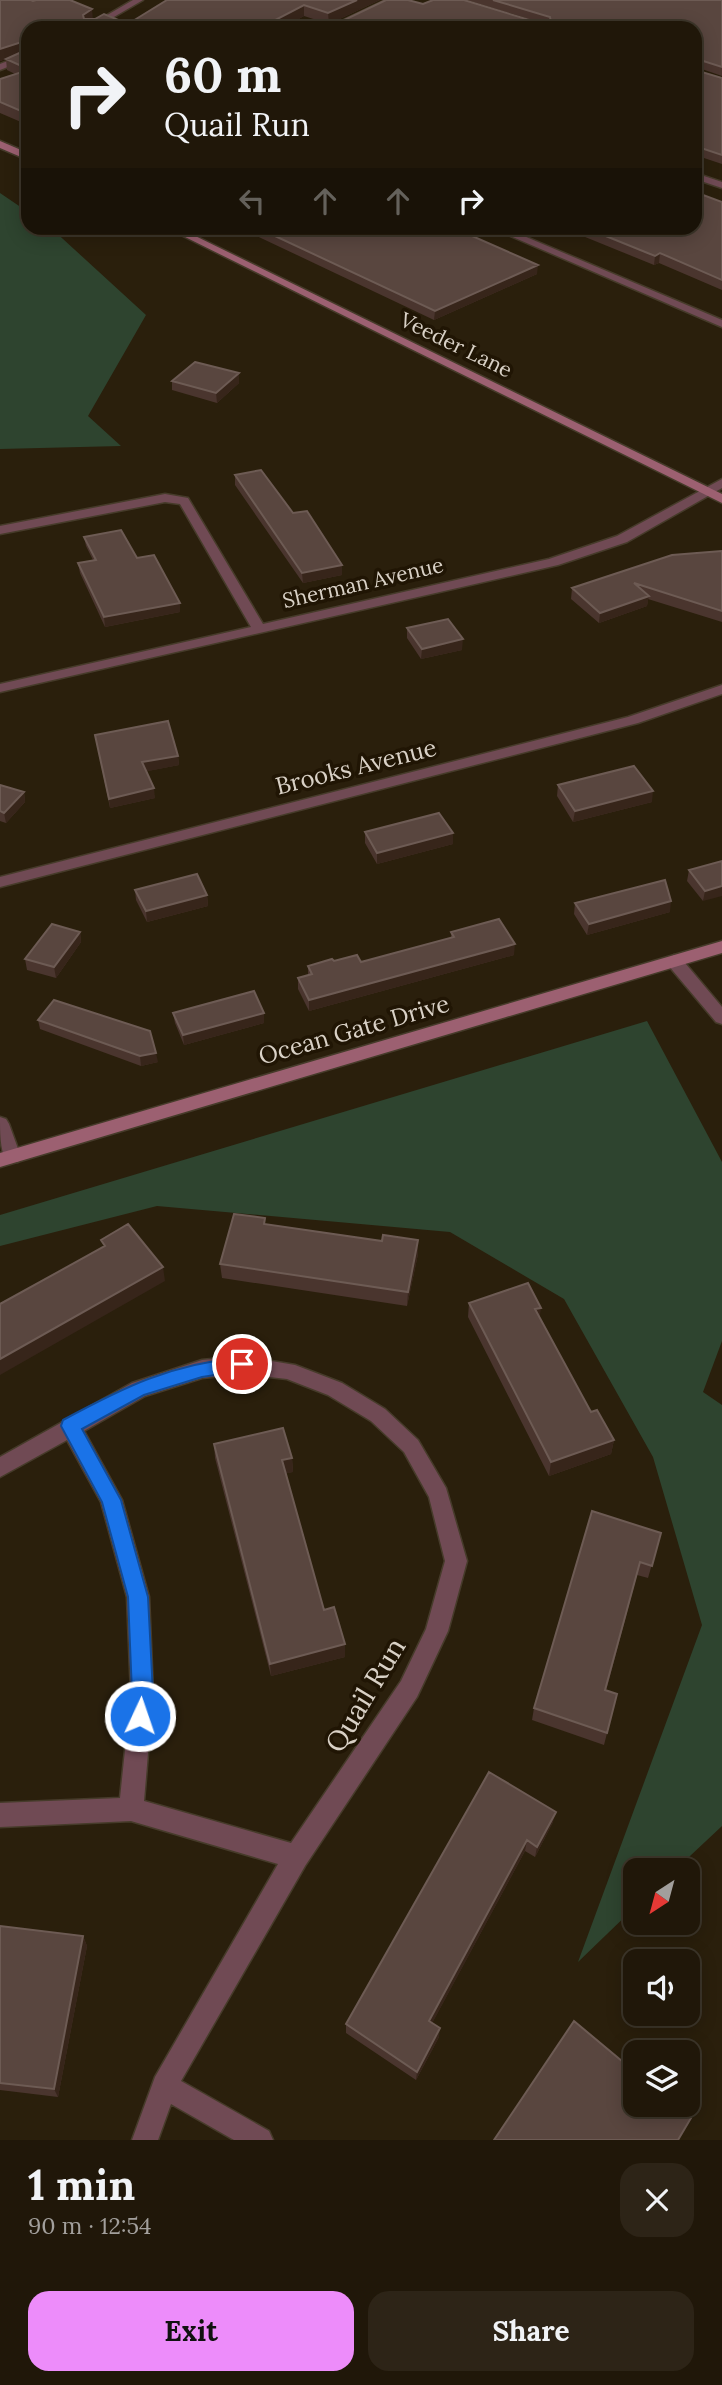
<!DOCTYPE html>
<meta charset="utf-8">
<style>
:root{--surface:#201709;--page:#2d2417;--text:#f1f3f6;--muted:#a29f9c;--line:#3d362a;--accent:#ed8cfa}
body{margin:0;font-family:Lora,serif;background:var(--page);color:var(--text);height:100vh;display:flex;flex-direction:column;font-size:26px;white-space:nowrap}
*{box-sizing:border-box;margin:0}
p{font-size:23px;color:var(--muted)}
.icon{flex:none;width:38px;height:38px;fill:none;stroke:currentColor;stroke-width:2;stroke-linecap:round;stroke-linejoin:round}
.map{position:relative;height:2140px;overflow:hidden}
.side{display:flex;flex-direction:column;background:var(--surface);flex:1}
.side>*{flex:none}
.banner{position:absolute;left:21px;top:21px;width:681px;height:214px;border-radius:21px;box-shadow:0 4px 18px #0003,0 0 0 2px var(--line);background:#201709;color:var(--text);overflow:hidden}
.needle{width:46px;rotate:216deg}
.buttons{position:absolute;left:623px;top:1858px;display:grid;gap:14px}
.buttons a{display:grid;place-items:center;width:77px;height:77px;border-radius:14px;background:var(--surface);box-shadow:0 4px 18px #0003,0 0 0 2px var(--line);font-size:35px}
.pin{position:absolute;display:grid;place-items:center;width:60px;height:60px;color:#fff;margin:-30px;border:4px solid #fff;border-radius:50%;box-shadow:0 2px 7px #0007}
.me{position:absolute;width:77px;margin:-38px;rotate:3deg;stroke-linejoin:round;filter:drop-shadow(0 0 5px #0008)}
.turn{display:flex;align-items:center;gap:24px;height:147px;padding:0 28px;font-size:32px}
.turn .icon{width:91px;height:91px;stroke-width:2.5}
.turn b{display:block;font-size:49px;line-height:60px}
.lanes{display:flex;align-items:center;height:66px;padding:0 28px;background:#0003;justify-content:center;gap:35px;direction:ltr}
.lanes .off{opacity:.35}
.round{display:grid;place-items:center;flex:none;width:74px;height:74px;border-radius:21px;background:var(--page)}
.headline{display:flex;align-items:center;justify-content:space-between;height:119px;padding:0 28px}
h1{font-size:42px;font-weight:700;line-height:52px}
.primary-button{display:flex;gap:14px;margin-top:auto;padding:14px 28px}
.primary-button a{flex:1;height:80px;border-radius:21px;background:var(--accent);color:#111;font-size:28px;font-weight:700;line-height:80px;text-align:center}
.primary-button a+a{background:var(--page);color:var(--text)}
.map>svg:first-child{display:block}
.green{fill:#2e442f}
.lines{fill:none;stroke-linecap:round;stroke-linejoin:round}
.street-casing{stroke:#463b2a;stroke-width:3}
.secondary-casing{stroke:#463b2a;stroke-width:3}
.street{fill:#704a54;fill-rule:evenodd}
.secondary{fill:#9c6071;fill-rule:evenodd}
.wall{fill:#4a352e}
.shaded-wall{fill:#37251a}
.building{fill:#59463f;stroke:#6d5b54;stroke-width:2}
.route{fill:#1a73e8;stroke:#114b97;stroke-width:2}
.labels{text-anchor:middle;stroke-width:7;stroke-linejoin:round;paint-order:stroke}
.far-street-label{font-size:21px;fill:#d9d1c6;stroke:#201504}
.street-label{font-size:24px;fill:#d9d1c6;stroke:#201504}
.near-street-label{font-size:28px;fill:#d9d1c6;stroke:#201504}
</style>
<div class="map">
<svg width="722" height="2140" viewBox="0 0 722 2140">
<rect width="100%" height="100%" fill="#2a1f0c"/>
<!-- green -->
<path class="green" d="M0,193L28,212V228H51L146,315L88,416L121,446L0,449Z
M647,1021L722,1162V1341L703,1392L722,1405V1826L674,1871H635V1907L578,1962L702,1625L653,1457L564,1299L450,1232L157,1206L0,1246V1215Z"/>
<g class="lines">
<!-- street casing -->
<g class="street-casing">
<path id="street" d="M133,0H143L95,28H85Z
M386,0H397L338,28H327Z
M28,53V59L0,70V64Z
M695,173L722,182V188L695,179Z
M492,228H505L722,320V327Z
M722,479V488L627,542L558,565L0,692V684L251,627L180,504L165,502L0,534V526L165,494L188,498L263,624L549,559L617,536Z
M722,685V694L638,723L0,887V877L628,717Z
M674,955L680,957L722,1007V1024L716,1022L668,965L666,961Z
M0,1117L6,1119L9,1124L21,1157L18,1162H6C0,1148 0,1133 0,1117Z
M242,1356L295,1365L342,1383L385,1409L418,1440L446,1488L467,1561L448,1631L417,1697L305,1866L181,2081L269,2131L273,2140H234L171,2104L158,2140H132L155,2077L278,1864L131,1821L0,1827V1803L120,1798L131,1693L127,1597L101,1502L67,1440L0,1477V1457L132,1383L202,1360ZM242,1374L287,1379L328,1395L371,1421L404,1452L429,1497L445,1561L426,1629L401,1681L291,1843L144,1801L153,1693L149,1597L122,1500L84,1431L145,1396L202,1378Z"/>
</g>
<!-- secondary casing -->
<g class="secondary-casing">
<path id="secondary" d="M0,141L28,153V160L0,148Z
M167,228H179L722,494V503Z
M722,941V953L0,1167V1153Z"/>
</g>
<!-- street -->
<use href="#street" class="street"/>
<!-- secondary -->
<use href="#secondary" class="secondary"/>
</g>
<!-- wall -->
<path class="wall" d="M0,0L93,19L128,24L167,0H380L329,24L304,16L282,28H28V125L0,113V79L15,74L7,70L6,59L0,61Z
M467,0H722V76L696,67L695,68V70L722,78V164L695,155V28H342V21L423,4L539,22Z
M722,202V290L659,263L654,265L563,228H695Z
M240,228H454L537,274L434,320Z
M172,381L239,383L217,403L172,390Z
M235,475L293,513L342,575L303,583L235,485Z
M84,537L137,558L180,603V612L105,627L80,573L78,563L93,560L86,546Z
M722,551V622L648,599L647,606L599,623L571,599L572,588Z
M407,628L462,650L421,659L407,638Z
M95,735L178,756L179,765L147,771L155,798L110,808Z
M0,785L24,792L25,802L6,823L0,821Z
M558,785L652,802L573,822L557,796Z
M365,832L453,844L377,864L365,843Z
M722,861L703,901L687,881L689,870Z
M135,890L207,895L208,906L147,922L136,900Z
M575,903L670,912L587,935L574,914Z
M80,932L81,942L56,978L27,970L25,959Z
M451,932L514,955L309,1011L298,989V978L308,976V966L334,961L361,962L451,938Z
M173,1013H264V1023L184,1045L175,1023Z
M38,1020L158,1062L141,1066L40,1029Z
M266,1224L382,1241L418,1240V1254L407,1306L222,1278L220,1264Z
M469,1303L539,1318L591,1412L614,1440L611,1454L549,1476L468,1317Z
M214,1444L292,1458L293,1472L286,1473L324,1610L345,1644V1657L271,1676L215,1458Z
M661,1533L648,1578L637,1575L606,1691L617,1694L604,1745L532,1720L534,1708Z
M489,1772L553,1822L535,1857L525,1851L432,2023L439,2037L416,2080L346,2033V2024Z
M0,1926L83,1936L87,1946L58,2097L0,2090Z"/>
<!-- shaded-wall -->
<path class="shaded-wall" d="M357,0H380L329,24L328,13Z
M304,5V16L282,28H260Z
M92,9L93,20L84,26L83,15Z
M28,40V51L0,61V49Z
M660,253L659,263L654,265L655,256Z
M538,265L537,274L434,320L435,311Z
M239,373V383L217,403L216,393Z
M342,565V575L303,583L302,573Z
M649,596L647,606L599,623L600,613Z
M180,603V612L105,627L104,617Z
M463,639L462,650L421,659L422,649Z
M178,756L179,765L144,772L142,762Z
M154,788L155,798L110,808L109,799Z
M653,791L652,802L573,822L575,811Z
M24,792L25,802L6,823L4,813Z
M453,833V844L377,864V853Z
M722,886V896L703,901L705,891Z
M207,895L208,906L147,922L146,911Z
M671,901L670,912L587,935L589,924Z
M80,932L81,942L56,978L54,967Z
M515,944L514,955L309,1011V1000Z
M264,1013V1023L184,1045L183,1035Z
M156,1053L158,1062L141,1066L140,1056Z
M418,1240V1254L407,1306L408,1292Z
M163,1267L165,1281L0,1375V1359Z
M541,1308L539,1322L535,1309Z
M614,1440L611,1454L549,1476L551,1462Z
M292,1458L293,1472L283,1474L282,1460Z
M345,1644V1657L271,1676L270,1664Z
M556,1812L553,1822L535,1857L537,1847Z
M527,1840L525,1851L428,2031L429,2021Z
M83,1936L87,1946L58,2097L54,2089Z
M440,2028L439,2037L416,2080L417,2072Z"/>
<!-- building -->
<path class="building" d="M0,0H31L33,1L36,0H70L92,9L83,15L84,19H95L104,14L128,24L167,0H357L328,13L304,5L260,28H28V40L0,49Z
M386,0H408L423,4L433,0H464L536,22H551L550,17L493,0H722V67L697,59L695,61V28H364L342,21Z
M28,49V69L6,59Z
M695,68V70L722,78V155L695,146Z
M28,70V114L0,102V79Z
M695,192L722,202V280L660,253L655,256L586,228H695Z
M258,228H454L538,265L435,311Z
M195,362L239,373L216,393L172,381Z
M261,470L293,513L307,511L342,565L302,573L235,475Z
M121,530L137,558L154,555L180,603L104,617L78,563L96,560L84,537Z
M722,551V611L634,583L649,596L600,613L572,588L672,555Z
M448,619L463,639L422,649L407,628Z
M168,721L178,756L142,762L154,788L109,799L95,735Z
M634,766L653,791L575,811L558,785Z
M0,785L24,792L4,813L0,811Z
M439,813L453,833L377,853L365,832Z
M722,861V886L705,891L689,870Z
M197,874L207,895L146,911L135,890Z
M665,880L671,901L589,924L575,903Z
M499,919L515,944L309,1000L298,978L312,974L308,966L332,959L334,961L357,955L361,962L454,937L451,932Z
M52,924L80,932L54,967L25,959Z
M254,991L264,1013L183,1035L173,1013Z
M54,1000L150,1031L156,1053L140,1056L38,1020Z
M234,1214L265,1218L264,1224L382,1241L383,1235L418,1240L408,1292L220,1264Z
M128,1224L163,1267L0,1359V1304L105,1246L101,1240Z
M528,1283L541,1308L535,1309L591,1412L597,1410L614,1440L551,1462L469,1303Z
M283,1428L292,1458L282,1460L324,1610L334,1607L345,1644L270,1664L214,1444Z
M592,1511L661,1533L652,1566L640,1562L605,1690L617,1694L607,1733L534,1708Z
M489,1772L556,1812L537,1847L527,1840L429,2021L440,2028L417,2072L346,2024Z
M0,1926L83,1936L54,2089L0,2083Z
M574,2021L635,2072V2105H676L691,2118L678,2140H494Z"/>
<!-- route -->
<path class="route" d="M242,1357L248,1359L251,1364L248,1370L202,1377L144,1395L82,1429L121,1500L148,1597L153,1693L147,1724L140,1727L132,1724L129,1716L132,1693L128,1597L102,1502L61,1426L63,1420C126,1386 169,1365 242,1357Z"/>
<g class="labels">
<!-- far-street labels -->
<g class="far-street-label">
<text transform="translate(456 345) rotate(26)" y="7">Veeder Lane</text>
<text transform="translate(363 583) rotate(-13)" y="7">Sherman Avenue</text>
</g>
<!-- street labels -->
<g class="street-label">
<text transform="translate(356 767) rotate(-14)" y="8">Brooks Avenue</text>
<text transform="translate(354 1030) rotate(-16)" y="8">Ocean Gate Drive</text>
</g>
<!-- near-street labels -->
<g class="near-street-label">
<text transform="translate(365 1695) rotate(-59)" y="10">Quail Run</text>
</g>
</g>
</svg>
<div class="buttons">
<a><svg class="needle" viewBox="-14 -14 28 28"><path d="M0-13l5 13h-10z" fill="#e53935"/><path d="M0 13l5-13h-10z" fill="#a29f9c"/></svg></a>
<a><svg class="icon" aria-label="sound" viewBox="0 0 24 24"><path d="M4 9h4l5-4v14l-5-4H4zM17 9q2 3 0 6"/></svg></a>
<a><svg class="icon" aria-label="layers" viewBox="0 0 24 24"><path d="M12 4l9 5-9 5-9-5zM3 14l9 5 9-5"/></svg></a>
</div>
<div class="pin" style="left:242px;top:1364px;background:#d93025"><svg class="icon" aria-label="arrive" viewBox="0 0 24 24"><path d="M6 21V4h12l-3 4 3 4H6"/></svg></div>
<svg class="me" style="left:140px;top:1716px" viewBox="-20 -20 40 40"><circle r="17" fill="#1a73e8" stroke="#fff" stroke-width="3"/><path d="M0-11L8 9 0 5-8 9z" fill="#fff"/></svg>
<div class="banner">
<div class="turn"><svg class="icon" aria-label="right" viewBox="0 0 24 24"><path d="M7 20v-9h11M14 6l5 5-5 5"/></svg><div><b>60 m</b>Quail Run</div></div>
<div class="lanes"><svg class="icon off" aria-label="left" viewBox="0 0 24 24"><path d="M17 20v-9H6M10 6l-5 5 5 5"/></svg><svg class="icon off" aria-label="ahead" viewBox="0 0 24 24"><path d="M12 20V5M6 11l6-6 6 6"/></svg><svg class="icon off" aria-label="ahead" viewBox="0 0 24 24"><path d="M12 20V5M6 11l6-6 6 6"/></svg><svg class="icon" aria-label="right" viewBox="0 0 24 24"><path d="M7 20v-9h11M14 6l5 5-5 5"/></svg></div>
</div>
</div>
<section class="side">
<div class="headline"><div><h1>1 min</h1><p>90 m · 12:54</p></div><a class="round"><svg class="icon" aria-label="close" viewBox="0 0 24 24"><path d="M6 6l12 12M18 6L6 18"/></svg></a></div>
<div class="primary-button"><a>Exit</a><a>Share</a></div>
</section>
